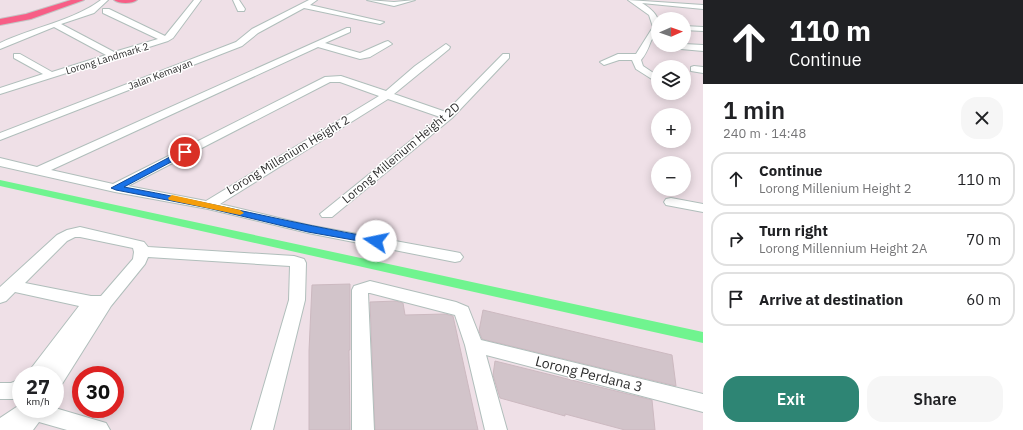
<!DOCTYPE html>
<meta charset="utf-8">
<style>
:root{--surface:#fff;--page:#f6f6f6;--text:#202124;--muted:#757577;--line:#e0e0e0;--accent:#2e8574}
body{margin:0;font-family:"IBM Plex Sans",sans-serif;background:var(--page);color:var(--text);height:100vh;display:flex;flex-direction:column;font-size:15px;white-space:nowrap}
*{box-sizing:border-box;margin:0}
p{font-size:13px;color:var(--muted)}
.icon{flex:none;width:22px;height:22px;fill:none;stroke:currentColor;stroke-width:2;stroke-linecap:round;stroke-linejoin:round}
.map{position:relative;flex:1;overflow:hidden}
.sheet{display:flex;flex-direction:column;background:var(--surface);width:320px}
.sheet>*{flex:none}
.top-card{background:#202124;color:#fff;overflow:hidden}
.needle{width:26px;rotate:88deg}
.fabs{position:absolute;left:651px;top:12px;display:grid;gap:8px}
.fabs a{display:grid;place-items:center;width:40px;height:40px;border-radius:50%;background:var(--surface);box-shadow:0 2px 10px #0003;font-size:20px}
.speed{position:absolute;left:12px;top:366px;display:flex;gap:8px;font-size:20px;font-weight:700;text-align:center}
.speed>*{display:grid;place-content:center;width:52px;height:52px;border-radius:50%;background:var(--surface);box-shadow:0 2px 10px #0003;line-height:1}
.speed small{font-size:10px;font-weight:400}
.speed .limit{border:6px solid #d22;background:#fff;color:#111}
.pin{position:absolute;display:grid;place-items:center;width:34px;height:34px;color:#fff;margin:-17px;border:2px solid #fff;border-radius:50%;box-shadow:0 1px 4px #0007}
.me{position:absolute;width:44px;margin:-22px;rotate:281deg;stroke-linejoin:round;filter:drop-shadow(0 0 3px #0008)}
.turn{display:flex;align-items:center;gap:14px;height:84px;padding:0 20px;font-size:18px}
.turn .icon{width:52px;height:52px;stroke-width:2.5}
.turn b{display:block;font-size:28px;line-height:34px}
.round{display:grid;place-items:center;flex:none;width:42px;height:42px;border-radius:16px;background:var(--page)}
.overview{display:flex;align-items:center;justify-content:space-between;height:68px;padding:0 20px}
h1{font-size:24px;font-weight:600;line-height:30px}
.button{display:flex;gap:8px;margin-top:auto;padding:8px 20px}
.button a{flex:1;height:46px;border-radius:16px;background:var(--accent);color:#fff;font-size:16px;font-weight:600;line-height:46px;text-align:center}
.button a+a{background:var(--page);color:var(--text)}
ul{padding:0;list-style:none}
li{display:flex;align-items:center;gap:12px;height:54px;margin:0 8px 6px;padding:0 12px;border:2px solid var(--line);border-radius:16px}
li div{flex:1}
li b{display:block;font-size:15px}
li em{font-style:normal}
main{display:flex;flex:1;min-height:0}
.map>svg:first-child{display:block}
.water{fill:#70f48f}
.building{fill:#d2c4ca;stroke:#ccb9c0}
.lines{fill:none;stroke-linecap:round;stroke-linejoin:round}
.minor-casing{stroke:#b0bebb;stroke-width:2}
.major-casing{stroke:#c4c4c4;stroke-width:2}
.minor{fill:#fff;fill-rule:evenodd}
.major{fill:#f75e86;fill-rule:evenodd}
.route{fill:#1a73e8;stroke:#114b97}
.slow{fill:#f59e0b}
.labels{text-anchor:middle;stroke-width:3;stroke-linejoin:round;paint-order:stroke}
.far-street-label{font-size:10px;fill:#2e2e2e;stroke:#fff}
.street-label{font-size:12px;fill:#2e2e2e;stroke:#fff}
.near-street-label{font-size:14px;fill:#2e2e2e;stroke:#fff}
</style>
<main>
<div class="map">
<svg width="703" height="430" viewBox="0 0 703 430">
<rect width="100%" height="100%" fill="#efe0e7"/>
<!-- water -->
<path class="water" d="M0,180L703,332V343L0,186Z"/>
<!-- building -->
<path class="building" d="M350,284V350H349L350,430H309V351L312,285Z
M396,301L403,303L405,315L445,314L453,316L478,430H375L370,302Z
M483,310L672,355L676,386L482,339L479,331Z
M495,361L652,400L655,430H625L565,414V416L500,398L493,375Z"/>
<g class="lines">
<!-- minor casing -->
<g class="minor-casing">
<path id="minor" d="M101,0H108L94,13L61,24L114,52L158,39L103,13V9H109L165,36L194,0H201L173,38L168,41L0,94V88L43,74L14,58V54H20L52,72L106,55L54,27L0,49V43C31,28 75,20 101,0Z
M233,0H239L245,9L244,11H238Z
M309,0H317L310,5L384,22L380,24L304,8L258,33L242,46L0,140V133L236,42L252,29Z
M367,0L394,2L415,0L394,6Z
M628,0L703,5V9L642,3C653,10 661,17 658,30C657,34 653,37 651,41C648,49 646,54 641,60L643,66L658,76V83L636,69L632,60H619L604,65L600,62L618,54H636L653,27L649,15Z
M684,26L703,27V31L684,30Z
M347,28H350V32L325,43L360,53L385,42L388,41L392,44L370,57L360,59L318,47L51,170L113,184L325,77L341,76L386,91L415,66L446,44L450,47L449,49L394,94L446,112L503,54H509V58L452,118L332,217H322L320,214L440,117L388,99L220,204L308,225L455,252L460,253L463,257L460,261L455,262L308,233L208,209L115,192L0,166V158L37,167ZM330,82H340L379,96L206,201L128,186Z
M684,44L703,45V51L681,49V45Z
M694,66L703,67V73L691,71V67Z
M671,198L703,204V212L666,205L664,202L666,199Z
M80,227L144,242L148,247L294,256L304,259L306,263L305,300L273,430H251L289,300L290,266L148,257L145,264L111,306L62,384L55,386V375H26L79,306L15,292L6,301L0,303V287L57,235L67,230ZM75,237H80L133,248L134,252L133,259L101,296H91L25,283L67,241Z
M370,281L456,302L468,307L481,340L703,394V412L486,355L507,430H485L465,345L455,315L370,293H368L374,430H352V290L354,286Z
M21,379V397L14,399H0V383H11Z
M21,404V409L55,408L106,423L110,430H67L39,422L33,430H0V418Z"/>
</g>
<!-- major casing -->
<g class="major-casing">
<path id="major" d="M71,0H84L31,19L0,25V19L26,14Z
M114,0H137C132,4 119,4 114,0Z"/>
</g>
<!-- minor -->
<use href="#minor" class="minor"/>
<!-- major -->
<use href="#major" class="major"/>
</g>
<!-- route -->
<path class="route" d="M185,149L188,150V153L124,187C208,202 291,223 376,238L380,241L376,244L308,232L208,208L116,190L111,188Z"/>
<!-- slow -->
<path class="slow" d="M172,195L240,210L244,213L240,215L169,200L168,198Z"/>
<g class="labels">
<!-- far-street labels -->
<g class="far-street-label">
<text transform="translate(107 58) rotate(-17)" y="4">Lorong Landmark 2</text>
<text transform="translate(160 74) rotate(-21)" y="4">Jalan Kemayan</text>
</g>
<!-- street labels -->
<g class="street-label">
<text transform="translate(401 153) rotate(-40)" y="4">Lorong Millenium Height 2D</text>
<text transform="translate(288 155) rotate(-31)" y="4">Lorong Millenium Height 2</text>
</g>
<!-- near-street labels -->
<g class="near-street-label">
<text transform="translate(589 374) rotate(14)" y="5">Lorong Perdana 3</text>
</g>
</g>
</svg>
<div class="fabs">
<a><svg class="needle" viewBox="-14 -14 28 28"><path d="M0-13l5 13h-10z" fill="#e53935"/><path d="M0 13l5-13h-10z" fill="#757577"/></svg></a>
<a><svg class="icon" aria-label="layers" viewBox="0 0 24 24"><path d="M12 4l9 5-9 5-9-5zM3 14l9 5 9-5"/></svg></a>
<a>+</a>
<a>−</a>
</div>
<div class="speed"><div>27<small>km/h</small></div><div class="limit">30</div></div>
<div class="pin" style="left:185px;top:152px;background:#d93025"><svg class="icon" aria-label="arrive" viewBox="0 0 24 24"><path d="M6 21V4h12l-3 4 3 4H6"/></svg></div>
<svg class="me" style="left:376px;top:241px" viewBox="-20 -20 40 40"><circle r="19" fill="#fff"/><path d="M0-13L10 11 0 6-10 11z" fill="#1a73e8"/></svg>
</div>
<section class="sheet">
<div class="top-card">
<div class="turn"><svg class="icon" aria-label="ahead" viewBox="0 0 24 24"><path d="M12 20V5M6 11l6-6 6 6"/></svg><div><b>110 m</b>Continue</div></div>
</div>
<div class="overview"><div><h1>1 min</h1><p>240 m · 14:48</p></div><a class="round"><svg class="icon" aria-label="close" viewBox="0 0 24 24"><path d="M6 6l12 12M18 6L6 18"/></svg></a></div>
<ul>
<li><svg class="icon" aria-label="ahead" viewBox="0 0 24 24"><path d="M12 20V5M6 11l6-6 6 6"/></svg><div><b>Continue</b><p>Lorong Millenium Height 2</p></div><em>110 m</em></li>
<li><svg class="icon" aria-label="right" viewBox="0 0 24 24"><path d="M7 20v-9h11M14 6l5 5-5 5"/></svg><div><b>Turn right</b><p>Lorong Millennium Height 2A</p></div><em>70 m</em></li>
<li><svg class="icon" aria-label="arrive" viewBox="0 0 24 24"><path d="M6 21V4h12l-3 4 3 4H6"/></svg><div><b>Arrive at destination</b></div><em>60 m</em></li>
</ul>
<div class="button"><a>Exit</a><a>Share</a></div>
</section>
</main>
